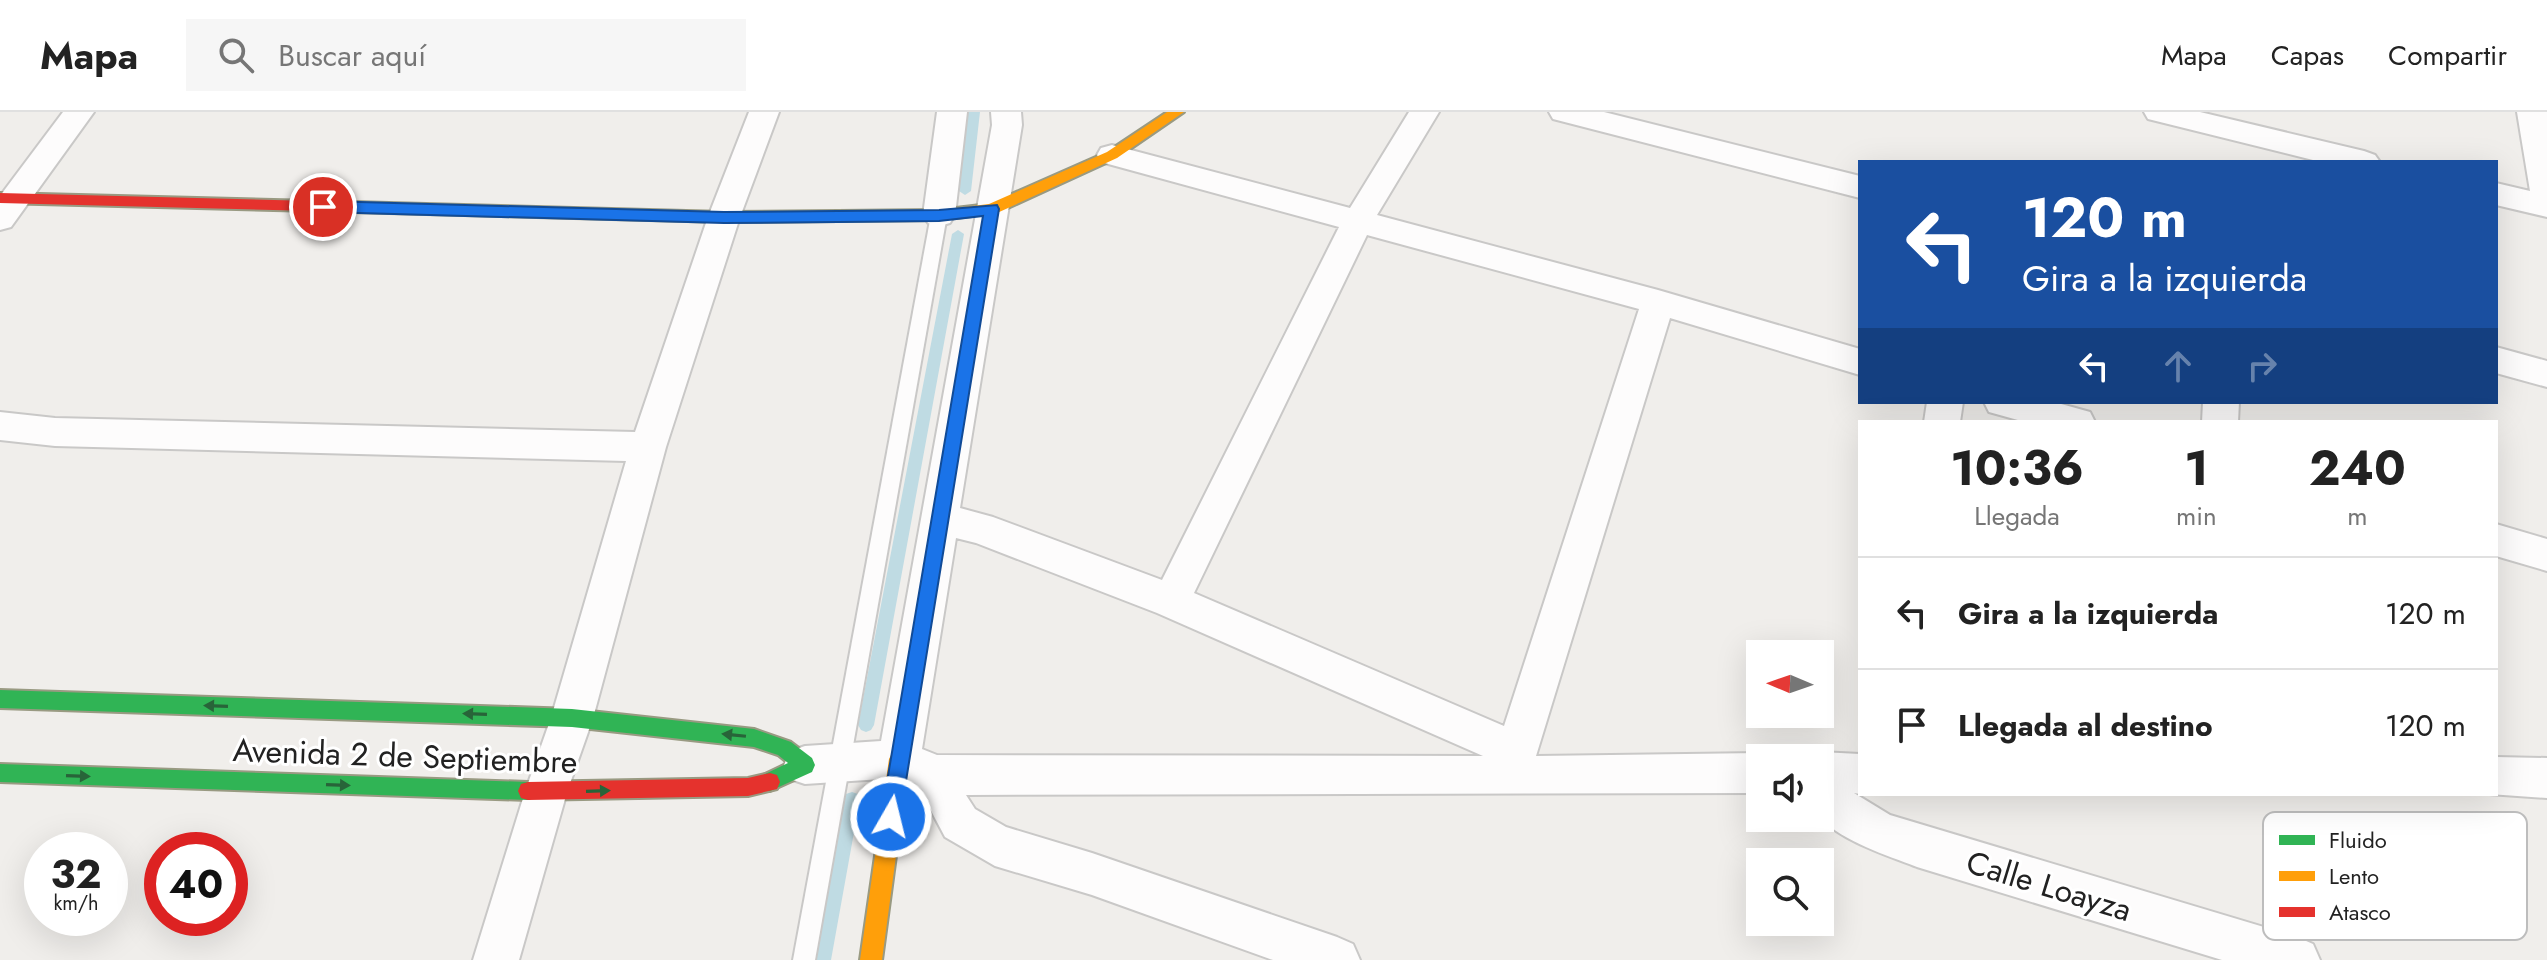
<!DOCTYPE html>
<html lang="es">
<meta charset="utf-8">
<style>
:root{--surface:#fff;--page:#f6f6f6;--text:#222;--muted:#767676;--line:#e0e0e0}
body{margin:0;font-family:Jost,sans-serif;background:var(--page);color:var(--text);height:100vh;display:flex;flex-direction:column;font-size:30px;white-space:nowrap}
*{box-sizing:border-box;margin:0}
p{font-size:26px;color:var(--muted)}
.icon{flex:none;width:44px;height:44px;fill:none;stroke:currentColor;stroke-width:2;stroke-linecap:round;stroke-linejoin:round}
.map{position:relative;flex:1;overflow:hidden}
.drawer{position:absolute;left:1858px;top:308px;width:640px;height:376px;display:flex;flex-direction:column;background:var(--surface);border-radius:0px;box-shadow:0 8px 32px #0002}
.drawer>*{flex:none}
.hud{position:absolute;left:1858px;top:48px;width:640px;height:244px;border-radius:0px;box-shadow:0 8px 32px #0002;background:#1a4fa0;color:#fff;overflow:hidden}
.needle{width:52px;rotate:272deg}
.controls{position:absolute;left:1746px;top:528px;display:grid;gap:16px}
.controls a{display:grid;place-items:center;width:88px;height:88px;border-radius:0px;background:var(--surface);box-shadow:0 8px 32px #0002;font-size:40px}
.speed{position:absolute;left:24px;top:720px;display:flex;gap:16px;font-size:40px;font-weight:700;text-align:center}
.speed>*{display:grid;place-content:center;width:104px;height:104px;border-radius:50%;background:var(--surface);box-shadow:0 8px 32px #0002;line-height:1}
.speed small{font-size:20px;font-weight:400}
.speed .limit{border:12px solid #d22;background:#fff;color:#111}
.pin{position:absolute;display:grid;place-items:center;width:68px;height:68px;color:#fff;margin:-34px;border:4px solid #fff;border-radius:50%;box-shadow:0 2px 8px #0007}
.me{position:absolute;width:88px;margin:-44px;rotate:8deg;stroke-linejoin:round;filter:drop-shadow(0 0 6px #0008)}
.turn{display:flex;align-items:center;gap:28px;height:168px;padding:0 32px;font-size:36px}
.turn .icon{width:104px;height:104px;stroke-width:2.5}
.turn b{display:block;font-size:56px;line-height:68px}
.lanes{display:flex;align-items:center;height:76px;padding:0 32px;background:#0003;justify-content:center;gap:40px;direction:ltr}
.lanes .off{opacity:.35}
.eta{display:flex;justify-content:space-evenly;align-items:center;height:136px;text-align:center}
.eta b{font-size:48px;font-weight:700;line-height:56px}
ul{padding:0;list-style:none}
li{display:flex;align-items:center;gap:24px;height:112px;padding:0 32px;border-top:2px solid var(--line)}
li div{flex:1}
li b{display:block;font-size:30px}
li em{font-style:normal}
header{display:flex;align-items:center;gap:48px;box-sizing:border-box;height:112px;padding:0 40px;background:var(--surface);border-bottom:2px solid var(--line)}
header strong{font-size:38px}
nav{display:flex;gap:44px;margin-inline-start:auto;font-size:28px}
.search{width:560px;height:72px;background:var(--page);display:flex;align-items:center;gap:20px;box-sizing:border-box;padding:0 28px;border-radius:0px;color:var(--muted);font-size:30px}
.map>svg:first-child{display:block}
.lines{fill:none;stroke-linecap:round;stroke-linejoin:round}
.stream{fill:#bfdbe3;fill-rule:evenodd}
.lane-casing{stroke:#c9c8c7;stroke-width:4}
.street-casing{stroke:#c9c8c7;stroke-width:4}
.fast-casing{stroke:#999a82;stroke-width:4}
.slow-casing{stroke:#999a82;stroke-width:4}
.jam-casing{stroke:#999a82;stroke-width:4}
.lane{fill:#fdfcfc;fill-rule:evenodd}
.street{fill:#fdfcfc;fill-rule:evenodd}
.fast{fill:#30b455;fill-rule:evenodd}
.slow{fill:#ff9f0a;fill-rule:evenodd}
.jam{fill:#e5322d;fill-rule:evenodd}
.oneway{fill:#286439}
.route{fill:#1a73e8;stroke:#114b97;stroke-width:2}
.labels{text-anchor:middle;stroke-width:6;stroke-linejoin:round;paint-order:stroke}
.street-label{font-size:32px;fill:#222;stroke:#fff}
.key{fill:#fff;stroke:#bdbdbd;stroke-width:2}
.key-label{font-size:22px;fill:#222}
</style>
<header>
<strong>Mapa</strong>
<div class="search"><svg class="icon" aria-label="search" viewBox="0 0 24 24"><circle cx="10" cy="10" r="6"/><path d="M15 15l6 6"/></svg>Buscar aquí</div>
<nav><a>Mapa</a><a>Capas</a><a>Compartir</a></nav>
</header>
<div class="map">
<svg width="2547" height="848" viewBox="0 0 2547 848">
<rect width="100%" height="100%" fill="#f0eeeb"/>
<g class="lines">
<!-- stream -->
<path class="stream" d="M968,0H980L971,79L965,83L959,79Z
M958,118L964,122L874,613L871,618L866,620L861,618L858,613L952,122Z
M852,680L858,682L860,687L831,848H815L844,687L846,682Z"/>
<!-- lane casing -->
<g class="lane-casing">
<path id="lane" d="M939,98L947,103L815,848H793L931,103Z"/>
</g>
<!-- street casing -->
<g class="street-casing">
<path id="street" d="M63,0H94L11,115L0,118V84Z
M749,0H779L740,105L666,335L593,606L567,680L519,848H473L525,680L551,606L626,349L55,334L0,328V300L55,306L635,320L708,105Z
M937,0H967L955,103L950,111L939,114L928,111L923,103Z
M991,0H1021L1022,13L960,396L993,405L1162,468L1339,115L1101,50L1097,43L1101,36L1112,33L1350,96L1409,0H1439L1377,103L1658,178L1860,237V263L1670,206L1536,644L1760,641L1772,646H1760V681L966,683L975,697L1006,715L1092,741L1337,825L1353,832L1360,848H1273L1092,783L995,754L945,725L919,676L897,666L805,672L790,667L784,653L790,639L805,634L881,629L992,13ZM1367,123L1639,197L1504,614L1194,481ZM956,426L976,431L1157,501L1483,644L937,643L922,637Z
M1549,0H1604L1860,64V86L1553,7Z
M2144,0H2200L2364,39L2375,43L2380,50H2321L2148,7Z
M2517,0H2547V105L2496,93V71L2530,79Z
M2496,235L2547,249V275L2496,261Z
M1927,290H1963L1960,310H1924Z
M1984,290H2054L2090,300L2095,310H2025L1989,300Z
M2203,290H2239L2238,310H2202Z
M2496,412L2547,427V459L2496,444Z
M1820,640L1860,642V682L1854,681L1890,703L2297,825L2313,832L2320,848H2222L1917,755C1884,742 1846,731 1820,706V646H1805Z
M2496,645L2547,646V686L2489,682H2496Z"/>
</g>
<!-- fast casing -->
<g class="fast-casing">
<path id="fast" d="M352,90L724,100L939,98L947,103L939,108L724,110L352,100L344,95Z
M0,578L572,597L754,617L791,630L812,646L815,653L812,660L770,679L763,677L760,670L763,663L788,651L778,643L754,635L572,615L0,596Z
M0,652L528,670L535,672L538,679L535,686L528,688L0,670Z"/>
</g>
<!-- slow casing -->
<g class="slow-casing">
<path id="slow" d="M1167,0H1184L1117,46L997,101L939,108L931,103L939,98L989,92L1107,40Z
M899,638L906,641L909,647L882,848H860L889,647L892,641Z"/>
</g>
<!-- jam casing -->
<g class="jam-casing">
<path id="jam" d="M0,81L352,90L360,95L352,100L0,91Z
M770,661L777,663L780,670L777,677L748,684L528,688L521,686L518,679L521,672L528,670L748,666Z"/>
</g>
<!-- lane -->
<use href="#lane" class="lane"/>
<!-- street -->
<use href="#street" class="street"/>
<!-- fast -->
<use href="#fast" class="fast"/>
<!-- slow -->
<use href="#slow" class="slow"/>
<!-- jam -->
<use href="#jam" class="jam"/>
</g>
<!-- one-way arrows -->
<defs><path id="oneway-solid" d="M-6-.8H1V-3.2L6.5 0L1 3.2V.8H-6Z" transform="scale(2)"/></defs>
<g class="oneway">
<use href="#oneway-solid" transform="translate(216 594) rotate(-178)"/>
<use href="#oneway-solid" transform="translate(475 602) rotate(-178)"/>
<use href="#oneway-solid" transform="translate(734 623) rotate(-174)"/>
<use href="#oneway-solid" transform="translate(78 664) rotate(2)"/>
<use href="#oneway-solid" transform="translate(338 673) rotate(2)"/>
<use href="#oneway-solid" transform="translate(598 679) rotate(-2)"/>
</g>
<!-- route -->
<path class="route" d="M323,89L724,100L939,98L997,93L999,97L899,712L891,715L884,712L881,705L983,104L939,109L724,111L323,100L316,95Z"/>
<g class="labels">
<!-- street labels -->
<g class="street-label">
<text transform="translate(405 644) rotate(2)" y="11">Avenida 2 de Septiembre</text>
<text transform="translate(2049 774) rotate(17)" y="11">Calle Loayza</text>
</g>
</g>
<!-- legend -->
<rect x="2263" y="700" width="264" height="128" rx="12" class="key"/>
<rect x="2279" y="723" width="36" height="10" fill="#30b455"/>
<rect x="2279" y="759" width="36" height="10" fill="#ff9f0a"/>
<rect x="2279" y="795" width="36" height="10" fill="#e5322d"/>
<g class="key-label">
<text x="2329" y="736">Fluido</text>
<text x="2329" y="772">Lento</text>
<text x="2329" y="808">Atasco</text>
</g>
</svg>
<div class="controls">
<a><svg class="needle" viewBox="-14 -14 28 28"><path d="M0-13l5 13h-10z" fill="#e53935"/><path d="M0 13l5-13h-10z" fill="#767676"/></svg></a>
<a><svg class="icon" aria-label="sound" viewBox="0 0 24 24"><path d="M4 9h4l5-4v14l-5-4H4zM17 9q2 3 0 6"/></svg></a>
<a><svg class="icon" aria-label="search" viewBox="0 0 24 24"><circle cx="10" cy="10" r="6"/><path d="M15 15l6 6"/></svg></a>
</div>
<div class="speed"><div>32<small>km/h</small></div><div class="limit">40</div></div>
<div class="pin" style="left:323px;top:95px;background:#d93025"><svg class="icon" aria-label="arrive" viewBox="0 0 24 24"><path d="M6 21V4h12l-3 4 3 4H6"/></svg></div>
<svg class="me" style="left:891px;top:705px" viewBox="-20 -20 40 40"><circle r="17" fill="#1a73e8" stroke="#fff" stroke-width="3"/><path d="M0-11L8 9 0 5-8 9z" fill="#fff"/></svg>
<div class="hud">
<div class="turn"><svg class="icon" aria-label="left" viewBox="0 0 24 24"><path d="M17 20v-9H6M10 6l-5 5 5 5"/></svg><div><b>120 m</b>Gira a la izquierda</div></div>
<div class="lanes"><svg class="icon" aria-label="left" viewBox="0 0 24 24"><path d="M17 20v-9H6M10 6l-5 5 5 5"/></svg><svg class="icon off" aria-label="ahead" viewBox="0 0 24 24"><path d="M12 20V5M6 11l6-6 6 6"/></svg><svg class="icon off" aria-label="right" viewBox="0 0 24 24"><path d="M7 20v-9h11M14 6l5 5-5 5"/></svg></div>
</div>
<section class="drawer">
<div class="eta">
<div><b>10:36</b><p>Llegada</p></div>
<div><b>1</b><p>min</p></div>
<div><b>240</b><p>m</p></div>
</div>
<ul>
<li><svg class="icon" aria-label="left" viewBox="0 0 24 24"><path d="M17 20v-9H6M10 6l-5 5 5 5"/></svg><div><b>Gira a la izquierda</b></div><em>120 m</em></li>
<li><svg class="icon" aria-label="arrive" viewBox="0 0 24 24"><path d="M6 21V4h12l-3 4 3 4H6"/></svg><div><b>Llegada al destino</b></div><em>120 m</em></li>
</ul>
</section>
</div>
